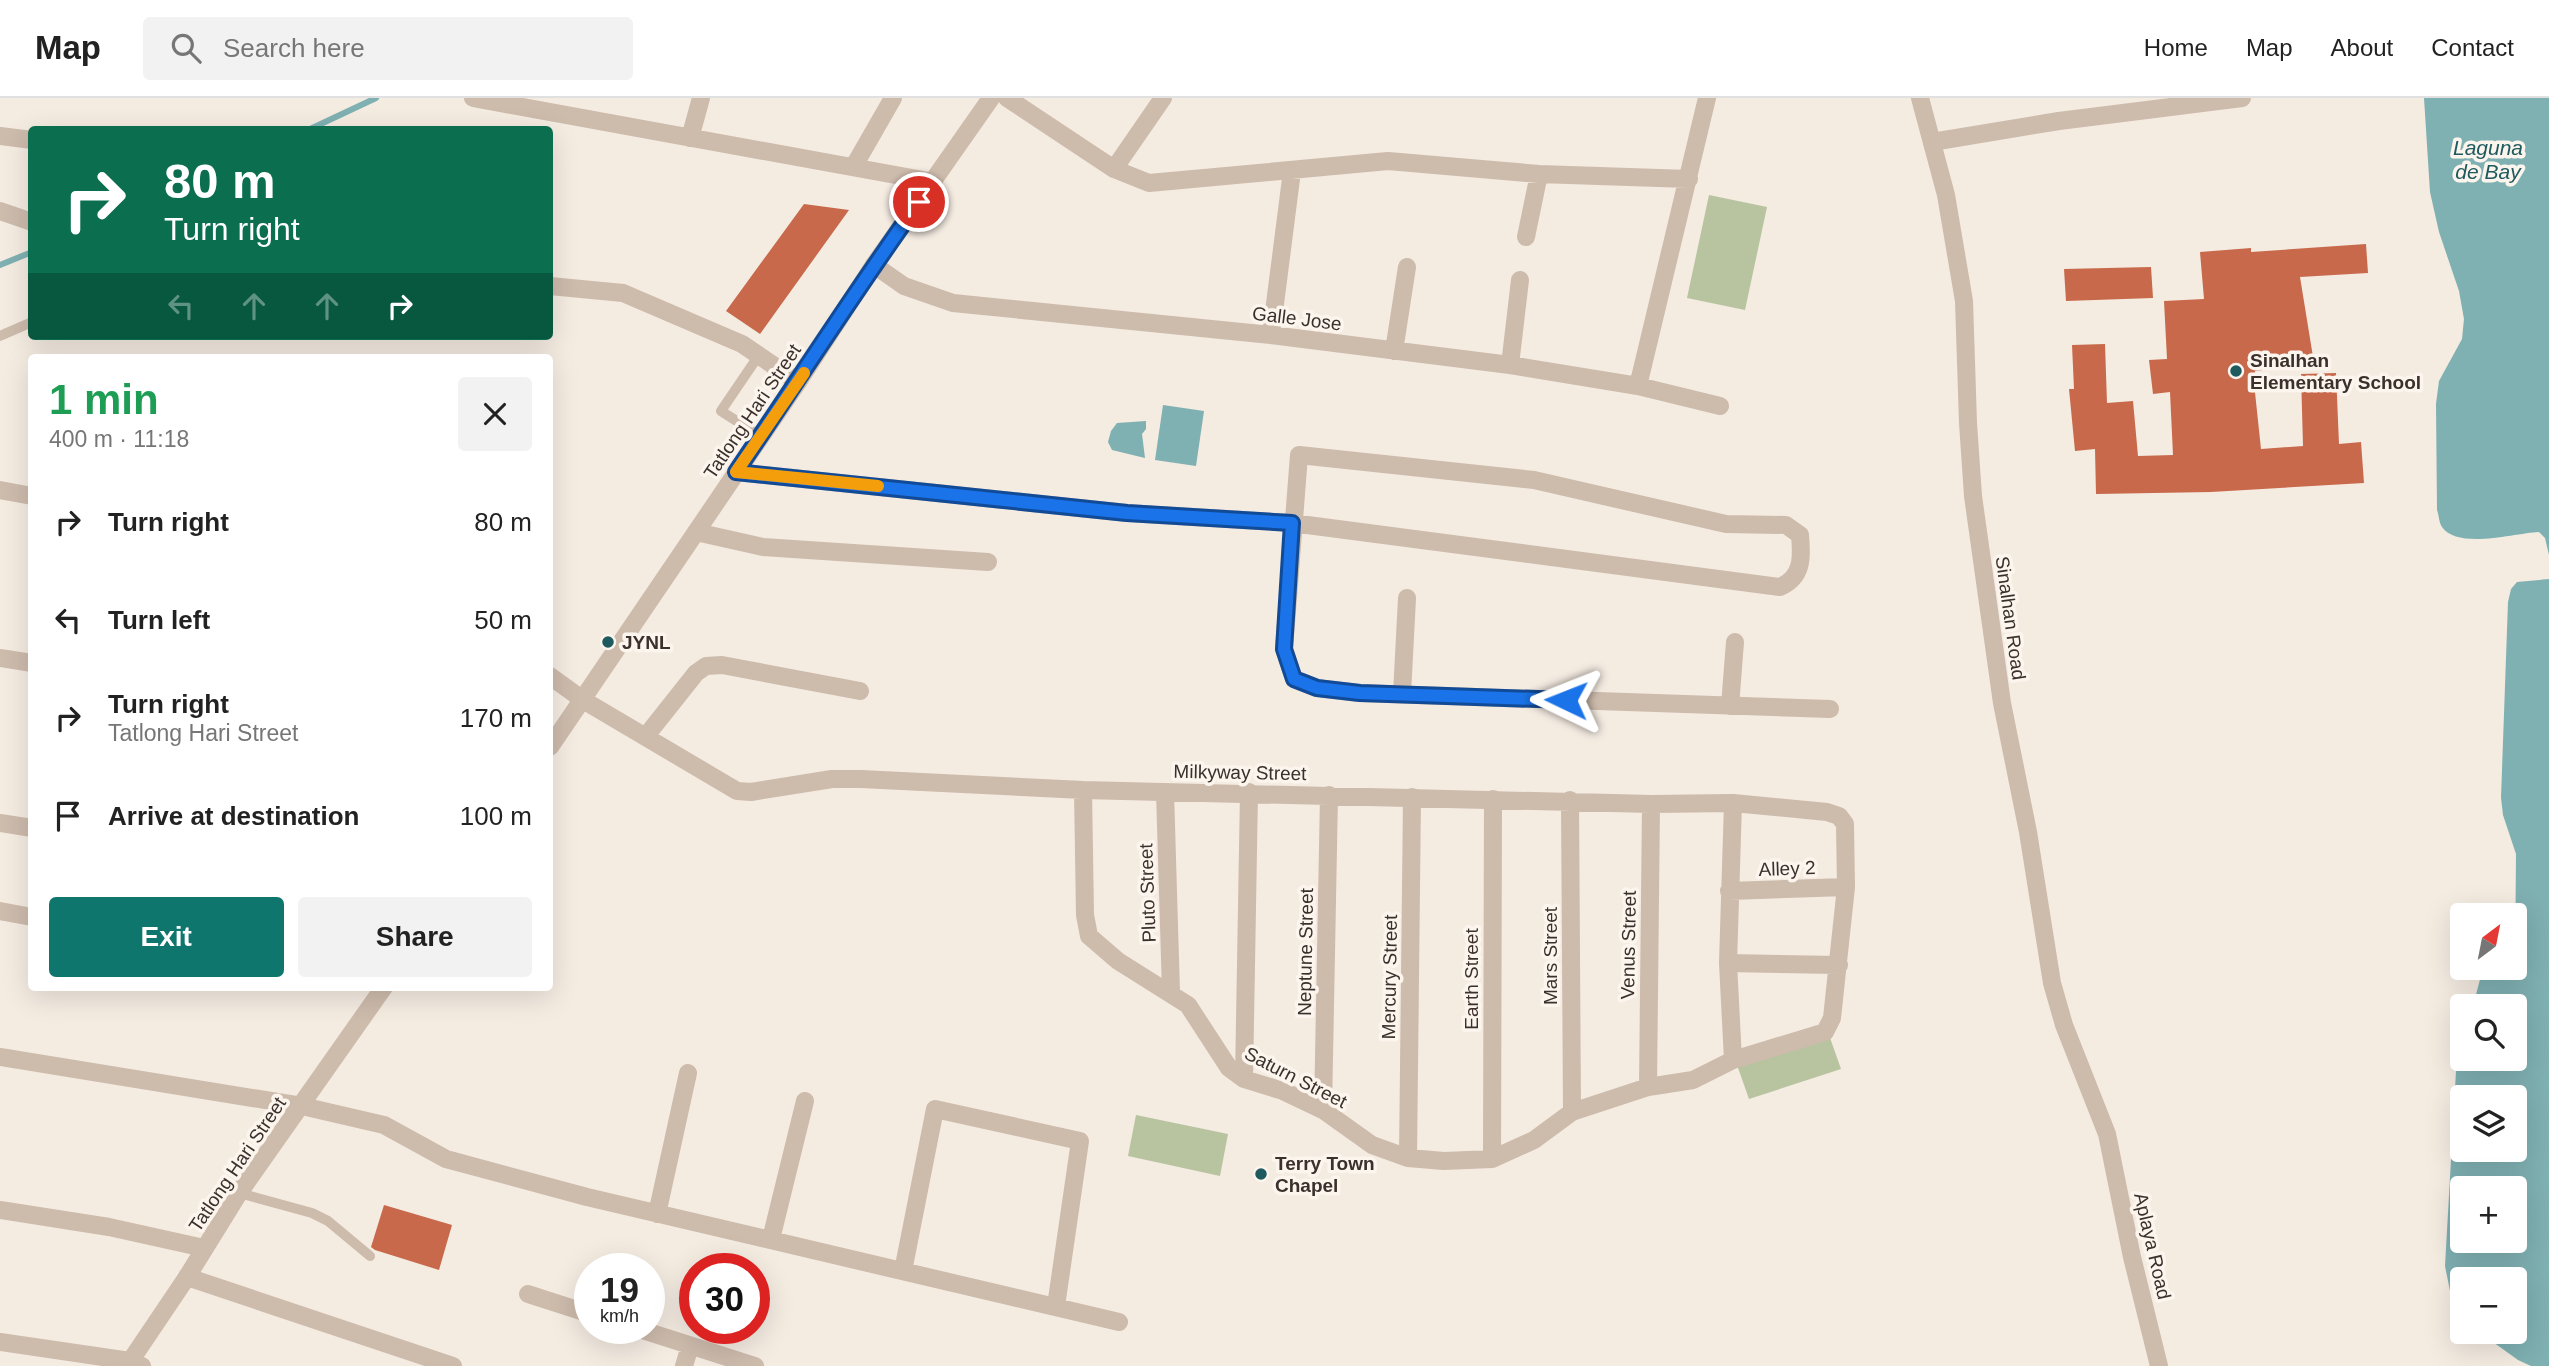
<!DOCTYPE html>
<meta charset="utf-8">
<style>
:root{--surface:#fff;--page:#f2f2f2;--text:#222;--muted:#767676;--line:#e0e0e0;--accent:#0f766e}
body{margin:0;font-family:Arial,sans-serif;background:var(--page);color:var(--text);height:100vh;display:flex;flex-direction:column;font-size:26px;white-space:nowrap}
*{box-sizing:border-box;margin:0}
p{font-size:23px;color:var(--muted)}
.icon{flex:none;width:38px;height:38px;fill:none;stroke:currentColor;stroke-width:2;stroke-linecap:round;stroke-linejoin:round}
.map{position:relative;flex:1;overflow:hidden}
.drawer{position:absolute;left:28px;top:256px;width:525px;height:637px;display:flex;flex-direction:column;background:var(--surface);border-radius:7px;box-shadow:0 7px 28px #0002}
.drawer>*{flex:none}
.top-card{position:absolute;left:28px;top:28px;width:525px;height:214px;border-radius:7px;box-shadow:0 7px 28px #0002;background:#0b6e4f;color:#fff;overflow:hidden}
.needle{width:46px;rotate:32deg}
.tools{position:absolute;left:2450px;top:805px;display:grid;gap:14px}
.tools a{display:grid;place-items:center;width:77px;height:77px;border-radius:7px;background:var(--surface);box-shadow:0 7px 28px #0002;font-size:35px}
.speed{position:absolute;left:574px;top:1155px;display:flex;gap:14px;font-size:35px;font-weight:700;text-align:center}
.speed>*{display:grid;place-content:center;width:91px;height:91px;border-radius:50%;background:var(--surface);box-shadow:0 7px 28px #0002;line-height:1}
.speed small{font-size:18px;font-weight:400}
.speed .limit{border:10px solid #d22;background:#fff;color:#111}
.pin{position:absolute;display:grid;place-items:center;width:60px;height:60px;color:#fff;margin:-30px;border:4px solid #fff;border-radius:50%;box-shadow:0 2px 7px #0007}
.me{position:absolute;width:77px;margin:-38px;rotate:272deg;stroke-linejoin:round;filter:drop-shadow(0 0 5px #0008)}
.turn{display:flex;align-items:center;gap:24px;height:147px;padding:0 21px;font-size:32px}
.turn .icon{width:91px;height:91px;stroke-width:2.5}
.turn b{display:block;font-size:49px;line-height:60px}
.lanes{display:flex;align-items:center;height:66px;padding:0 21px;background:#0003;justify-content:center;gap:35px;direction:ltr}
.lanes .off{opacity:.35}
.round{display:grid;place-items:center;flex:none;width:74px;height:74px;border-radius:7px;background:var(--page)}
.overview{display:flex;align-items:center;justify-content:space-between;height:119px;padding:0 21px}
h1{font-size:42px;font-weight:700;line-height:52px;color:#1e9e55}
.cta{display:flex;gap:14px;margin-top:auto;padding:14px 21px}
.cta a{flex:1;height:80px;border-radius:7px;background:var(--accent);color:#fff;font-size:28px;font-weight:700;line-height:80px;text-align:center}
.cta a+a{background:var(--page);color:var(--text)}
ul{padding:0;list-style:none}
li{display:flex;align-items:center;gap:21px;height:98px;padding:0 21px}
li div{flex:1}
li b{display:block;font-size:26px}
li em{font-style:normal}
header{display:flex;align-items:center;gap:42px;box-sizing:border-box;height:98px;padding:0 35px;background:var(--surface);border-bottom:2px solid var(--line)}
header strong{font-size:33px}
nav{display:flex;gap:38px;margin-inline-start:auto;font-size:24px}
.search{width:490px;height:63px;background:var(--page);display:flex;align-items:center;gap:18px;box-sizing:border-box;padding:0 24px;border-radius:7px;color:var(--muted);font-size:26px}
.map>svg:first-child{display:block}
.green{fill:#b8c4a0}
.water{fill:#7fb0b2;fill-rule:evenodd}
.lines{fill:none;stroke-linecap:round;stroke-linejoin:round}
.stream{stroke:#7fb0b2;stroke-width:6}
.building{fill:#c8694b}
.service{stroke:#cdbbac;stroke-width:10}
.minor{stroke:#cdbbac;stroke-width:18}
.tertiary{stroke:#cdbbac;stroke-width:18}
.route-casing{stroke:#114b97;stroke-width:18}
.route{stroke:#1a73e8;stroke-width:12}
.slow{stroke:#f59e0b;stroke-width:12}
.poi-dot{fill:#1f5a5e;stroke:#fbf5ee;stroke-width:2.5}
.labels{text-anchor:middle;stroke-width:7;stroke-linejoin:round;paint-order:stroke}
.street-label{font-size:19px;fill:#3b302b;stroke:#fbf5ee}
.poi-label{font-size:19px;font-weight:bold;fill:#3b302b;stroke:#fbf5ee;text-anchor:start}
.water-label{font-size:21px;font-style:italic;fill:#1f5a5e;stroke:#fbf5ee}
</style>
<header>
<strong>Map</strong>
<div class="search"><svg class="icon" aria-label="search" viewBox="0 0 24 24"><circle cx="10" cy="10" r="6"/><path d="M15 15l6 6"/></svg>Search here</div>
<nav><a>Home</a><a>Map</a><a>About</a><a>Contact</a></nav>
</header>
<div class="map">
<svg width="2549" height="1268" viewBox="0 0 2549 1268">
<rect width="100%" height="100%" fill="#f4ebe1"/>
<!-- green -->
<path class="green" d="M1709,97L1767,109L1745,212L1687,200Z
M1829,937L1841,971L1749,1001L1737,967Z
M1136,1017L1228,1036L1220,1078L1128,1058Z"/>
<!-- water -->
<path class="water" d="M2424,0H2549V457L2545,440L2539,434C2515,435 2458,452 2442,429C2439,425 2439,417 2437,412L2436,306L2439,283L2462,241L2464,221L2459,193L2439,134L2430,94Z
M1163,307L1204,313L1196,368L1155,362Z
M1146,323V331L1142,336L1145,360L1112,352L1108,344L1111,333L1117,325Z
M2549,481V1268H2531L2518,1262L2479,1234H2515V1181H2462V1215L2450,1193L2445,1168L2456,973L2462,940V961H2515V908H2473L2483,870H2515L2516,756L2503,717L2501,700L2508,504L2511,491L2517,484ZM2515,999V1052H2462V999ZM2515,1090V1143H2462V1090Z"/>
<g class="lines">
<!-- stream -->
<path class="stream" d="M308,32L376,0
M0,167L32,154"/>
</g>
<!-- building -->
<path class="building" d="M804,106L849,112L760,236L726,213Z
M2366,146L2368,175L2300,179L2314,265L2255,273L2256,284L2254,285L2261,351L2303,348L2301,276L2336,275L2339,346L2361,344L2364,385L2211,394L2096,396L2095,351L2075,353L2069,291H2074L2072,247L2105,246L2107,305L2133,303L2138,358L2173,357L2170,294L2153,296L2149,262L2167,261L2164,203L2204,201L2200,154L2251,150V154Z
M2151,169L2153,200L2066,203L2064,171Z
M384,1107L452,1127L439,1172L375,1152L371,1149Z"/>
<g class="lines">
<!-- service -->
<path class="service" d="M0,238L32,224
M759,257L721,313L760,338
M239,1095L312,1115L328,1123L370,1158"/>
<!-- minor -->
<path class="minor" d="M473,0L934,84
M1007,0L1114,71L1149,85L1388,63L1539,76L1689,81
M0,38L32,42
M690,40L701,0
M1932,44L2059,23L2242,0
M854,68L893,0
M1114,71L1163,0
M0,113L32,124
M1526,139L1539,76
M874,167L904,188L953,205L1271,237L1510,267L1638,288L1720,308
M550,188L623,195L742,246L798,284
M1271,237L1292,73
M1394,253L1407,169
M1510,267L1520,182
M1638,288L1707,0
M736,374L1127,415L1292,425L1780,489C1803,479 1802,459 1800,437L1786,427L1726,426L1534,382L1299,357L1284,551L1294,581L1317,590L1359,595L1830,611
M0,392L32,398
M696,434L763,449L988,464
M0,560L32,565
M550,578L583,602L737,693L751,694L832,681H861L1083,692L1651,706L1733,705L1827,714L1839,718L1845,726L1846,789L1832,920L1825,934L1733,962L1693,982L1648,989L1572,1014L1534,1042L1492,1061L1444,1063L1408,1060L1372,1047L1323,1012L1283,993L1244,981L1229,970L1188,907L1118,863L1089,838L1085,817L1083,692
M1402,596L1407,500
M1730,608L1735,544
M646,638L696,575L706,568L722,567L860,593
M1165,694L1171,894
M1570,702L1572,1014
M0,725L32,730
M1729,793L1846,789
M0,813L32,819
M1728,865L1839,867
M0,959L302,1008L384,1027L446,1061L587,1099L1119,1224
M1733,962L1728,865L1733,705
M1244,981L1249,694
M1648,989L1651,706
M1323,1012L1329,697
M1408,1060L1412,699
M1492,1061L1493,701
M0,1112L109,1129L204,1150
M657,1116L688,975
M771,1141L805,1003
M903,1173L935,1011L1080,1043L1056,1208
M187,1179L453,1268
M528,1196L590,1216
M636,1230L755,1268
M0,1244L130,1263L142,1268
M684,1268L690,1248"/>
<!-- tertiary -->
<path class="tertiary" d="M1920,0L1946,97L1964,203L1968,325L1973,398L2002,605L2028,734L2052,885L2064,927L2107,1036L2132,1159L2159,1268
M550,649L798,284L874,167L991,0
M127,1268L187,1179L239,1095L384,889"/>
</g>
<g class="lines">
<!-- route casing -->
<g class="route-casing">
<path id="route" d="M919,104C855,193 797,284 736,374L1127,415L1292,425L1284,551L1294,581L1317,590L1360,595L1566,602"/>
</g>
<!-- route -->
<use href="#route" class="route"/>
<!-- slow -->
<path class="slow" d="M804,275L736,374L878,388"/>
</g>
<!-- markers -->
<g class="poi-dot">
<circle cx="2236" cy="273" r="7"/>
<circle cx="608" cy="544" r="7"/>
<circle cx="1261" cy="1076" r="7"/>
</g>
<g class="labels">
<!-- street labels -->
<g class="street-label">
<text transform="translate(1297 220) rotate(7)" y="7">Galle Jose</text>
<text transform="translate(752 313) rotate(-56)" y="7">Tatlong Hari Street</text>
<text transform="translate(2011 520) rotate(82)" y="7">Sinalhan Road</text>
<text transform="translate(1240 674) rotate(1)" y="7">Milkyway Street</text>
<text transform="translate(1787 770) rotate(-2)" y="7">Alley 2</text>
<text transform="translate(1147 795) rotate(-92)" y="7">Pluto Street</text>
<text transform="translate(1628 847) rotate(-89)" y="7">Venus Street</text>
<text transform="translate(1305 854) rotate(-89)" y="7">Neptune Street</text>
<text transform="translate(1550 858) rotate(-90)" y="7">Mars Street</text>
<text transform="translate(1389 879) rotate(-89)" y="7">Mercury Street</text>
<text transform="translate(1471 881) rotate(-90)" y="7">Earth Street</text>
<text transform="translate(1296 979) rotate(27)" y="7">Saturn Street</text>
<text transform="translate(237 1066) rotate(-56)" y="7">Tatlong Hari Street</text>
<text transform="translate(2153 1148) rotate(77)" y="7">Aplaya Road</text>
</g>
<!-- poi labels -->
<g class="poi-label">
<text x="2250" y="269">Sinalhan<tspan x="2250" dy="22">Elementary School</tspan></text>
<text x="622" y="551">JYNL</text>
<text x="1275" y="1072">Terry Town<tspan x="1275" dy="22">Chapel</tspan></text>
</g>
<!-- water labels -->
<g class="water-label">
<text x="2488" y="57">Laguna<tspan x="2488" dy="24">de Bay</tspan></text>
</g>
</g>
</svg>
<div class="tools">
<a><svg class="needle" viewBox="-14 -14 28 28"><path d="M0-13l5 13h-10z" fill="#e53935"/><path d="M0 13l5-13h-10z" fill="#767676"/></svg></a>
<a><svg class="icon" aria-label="search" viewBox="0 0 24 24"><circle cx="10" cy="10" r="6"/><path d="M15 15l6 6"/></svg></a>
<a><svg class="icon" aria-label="layers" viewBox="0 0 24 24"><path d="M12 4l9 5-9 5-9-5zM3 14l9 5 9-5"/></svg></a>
<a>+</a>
<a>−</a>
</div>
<div class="speed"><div>19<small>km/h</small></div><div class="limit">30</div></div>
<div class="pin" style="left:919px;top:104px;background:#d93025"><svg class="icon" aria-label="arrive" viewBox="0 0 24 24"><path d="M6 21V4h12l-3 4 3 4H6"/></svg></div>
<svg class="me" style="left:1566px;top:602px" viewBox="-20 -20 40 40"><path d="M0-17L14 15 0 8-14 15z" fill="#1a73e8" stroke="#fff" stroke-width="4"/></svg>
<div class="top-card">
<div class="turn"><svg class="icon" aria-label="right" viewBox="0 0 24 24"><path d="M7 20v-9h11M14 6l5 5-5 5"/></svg><div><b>80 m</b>Turn right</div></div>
<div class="lanes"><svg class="icon off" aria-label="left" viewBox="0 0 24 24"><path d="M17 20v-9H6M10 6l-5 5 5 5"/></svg><svg class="icon off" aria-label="ahead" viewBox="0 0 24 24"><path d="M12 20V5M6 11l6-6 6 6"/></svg><svg class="icon off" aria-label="ahead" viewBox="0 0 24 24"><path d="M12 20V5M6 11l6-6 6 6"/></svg><svg class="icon" aria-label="right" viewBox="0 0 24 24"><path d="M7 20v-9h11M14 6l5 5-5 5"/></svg></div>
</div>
<section class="drawer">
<div class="overview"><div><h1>1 min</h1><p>400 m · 11:18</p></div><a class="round"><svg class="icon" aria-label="close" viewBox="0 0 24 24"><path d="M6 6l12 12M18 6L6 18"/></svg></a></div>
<ul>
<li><svg class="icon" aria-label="right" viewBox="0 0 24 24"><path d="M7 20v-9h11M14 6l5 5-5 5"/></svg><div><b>Turn right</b></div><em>80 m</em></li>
<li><svg class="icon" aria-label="left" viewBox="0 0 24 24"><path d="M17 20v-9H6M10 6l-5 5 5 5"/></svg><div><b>Turn left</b></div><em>50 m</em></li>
<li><svg class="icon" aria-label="right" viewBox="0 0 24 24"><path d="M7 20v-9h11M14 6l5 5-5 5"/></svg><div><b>Turn right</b><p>Tatlong Hari Street</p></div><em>170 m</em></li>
<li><svg class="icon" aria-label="arrive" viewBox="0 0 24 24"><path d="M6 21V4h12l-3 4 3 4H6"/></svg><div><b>Arrive at destination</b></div><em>100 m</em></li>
</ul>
<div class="cta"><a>Exit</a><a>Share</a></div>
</section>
</div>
